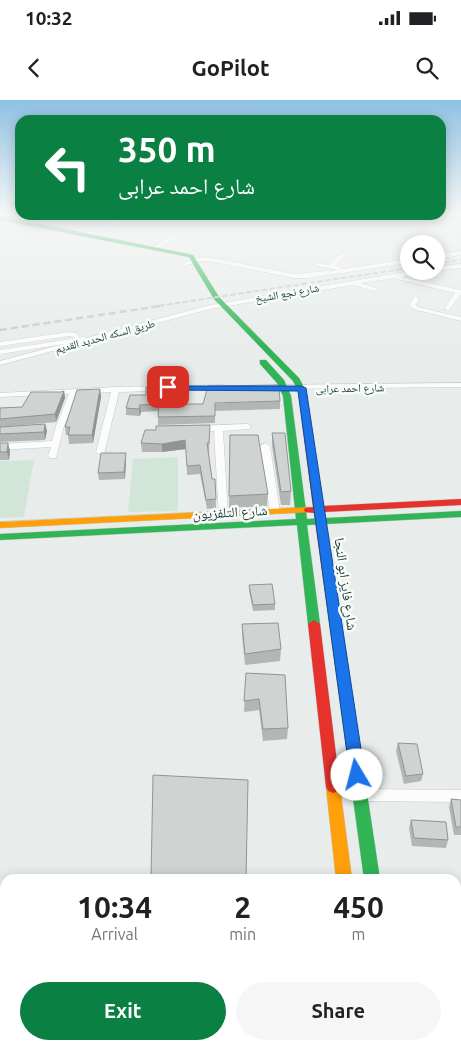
<!DOCTYPE html>
<meta charset="utf-8">
<style>
:root{--surface:#fff;--page:#f6f6f6;--text:#202124;--muted:#757577;--accent:#0b8043}
body{margin:0;font-family:Ubuntu,"Noto Naskh Arabic",sans-serif;background:var(--page);color:var(--text);height:100vh;display:flex;flex-direction:column;font-size:19px;white-space:nowrap}
*{box-sizing:border-box;margin:0}
p{font-size:16px;color:var(--muted)}
.icon{flex:none;width:28px;height:28px;fill:none;stroke:currentColor;stroke-width:2;stroke-linecap:round;stroke-linejoin:round}
.map{position:relative;flex:1;overflow:hidden}
.details{position:absolute;left:0px;top:774px;width:461px;height:176px;display:flex;flex-direction:column;background:var(--surface);border-radius:15px 15px 0 0;box-shadow:0 2px 12px #0003}
.details>*{flex:none}
.hud{position:absolute;left:15px;top:15px;width:431px;height:105px;border-radius:15px;box-shadow:0 2px 12px #0003;background:#0b8043;color:#fff;overflow:hidden}
.buttons{position:absolute;left:400px;top:135px;display:grid;gap:10px}
.buttons a{display:grid;place-items:center;width:45px;height:45px;border-radius:50%;background:var(--surface);box-shadow:0 2px 12px #0003;font-size:25px}
.pin{position:absolute;display:grid;place-items:center;width:42px;height:42px;color:#fff;margin:-21px;border-radius:10px;box-shadow:0 2px 8px #0006}
.me{position:absolute;width:55px;margin:-28px;rotate:352deg;stroke-linejoin:round;filter:drop-shadow(0 0 4px #0008)}
.turn{display:flex;align-items:center;gap:18px;height:105px;padding:0 20px;font-size:22px}
.turn .icon{width:65px;height:65px;stroke-width:2.5}
.turn b{display:block;font-size:35px;line-height:42px}
.eta{display:flex;justify-content:space-evenly;align-items:center;height:85px;text-align:center}
.eta b{font-size:30px;font-weight:700;line-height:35px}
.button{display:flex;gap:10px;margin-top:auto;padding:10px 20px}
.button a{flex:1;height:58px;border-radius:30px;background:var(--accent);color:#fff;font-size:20px;font-weight:700;line-height:58px;text-align:center}
.button a+a{background:var(--page);color:var(--text)}
.status{display:flex;justify-content:space-between;align-items:center;height:35px;padding:0 25px;background:var(--surface);direction:ltr}
.status svg{height:14px;fill:currentColor}
header{display:flex;justify-content:space-between;align-items:center;height:65px;padding:0 20px;background:var(--surface);font-size:22px;font-weight:700}
.map>svg:first-child{display:block}
.green{fill:#d1e6d8}
.lines{fill:none;stroke-linecap:round;stroke-linejoin:round}
.lane-casing{stroke:#c5cac8;stroke-width:4.5}
.street-casing{stroke:#c5cac8;stroke-width:1}
.fast-casing{stroke:#c3cbc8;stroke-width:1}
.slow-casing{stroke:#c3cbc8;stroke-width:1}
.jam-casing{stroke:#c3cbc8;stroke-width:1}
.lane{stroke:#fcfcfc;stroke-width:4}
.street{fill:#fcfcfc;fill-rule:evenodd}
.fast{fill:#30b455;fill-rule:evenodd}
.slow{fill:#ff9f0a;fill-rule:evenodd}
.jam{fill:#e5322d;fill-rule:evenodd}
.rail-far1{stroke:#c9cdcc;stroke-width:2;stroke-dasharray:5.5 2.5;stroke-linecap:butt}
.rail{stroke:#c9cdcc;stroke-width:2.5;stroke-dasharray:7 4;stroke-linecap:butt}
.wall{fill:#b2b6b5}
.shaded-wall{fill:#919493}
.building{fill:#cfd4d2;stroke:#919493}
.route{fill:#1a73e8;stroke:#114b97}
.labels{text-anchor:middle;stroke-width:5;stroke-linejoin:round;paint-order:stroke}
.far-street-label{font-size:11px;fill:#24423a;stroke:#f7fbf9}
.street-label{font-size:14px;fill:#24423a;stroke:#f7fbf9}
</style>
<div class="status"><b>10:32</b><svg viewBox="0 0 49 12"><path d="M0 12V9h3v3zM5 12V6h3v6zM10 12V3h3v9zM15 12V0h3v12zM26 1h20v11H26zM47 4h2v5h-2z"/></svg></div>
<header><svg class="icon" aria-label="back" viewBox="0 0 24 24"><path d="M15 5l-7 7 7 7"/></svg>GoPilot<svg class="icon" aria-label="search" viewBox="0 0 24 24"><circle cx="10" cy="10" r="6"/><path d="M15 15l6 6"/></svg></header>
<div class="map">
<svg width="461" height="949" viewBox="0 0 461 949">
<rect width="100%" height="100%" fill="#e8edeb"/>
<!-- green -->
<path class="green" d="M178,357V411L128,412L133,359Z
M34,360L24,417L0,418V361Z"/>
<g class="lines">
<!-- lane casing -->
<g class="lane-casing">
<path id="lane" d="M0,244L69,234L75,235L79,240
M0,252L84,239"/>
</g>
<!-- street casing -->
<g class="street-casing">
<path id="street" d="M129,115H137L88,136L83,135Z
M174,136L176,139L155,149L150,148Z
M461,151V155L436,159V155Z
M342,153L345,155L335,166L341,167V169L409,159V163L308,178H294L208,161H200L184,166L181,164L197,158L208,157L294,174L338,170L313,165L316,163L329,165Z
M461,164V168L436,171V167Z
M411,171H427L402,177L461,190V194L449,210L444,209L455,193L397,179L396,178L361,183L376,188V190L374,191L353,185L210,209L0,265V261L210,205Z
M416,196L419,198L416,205L417,207L461,217V221L413,209L409,205L414,197Z
M461,283V287L274,289L270,287L274,285Z
M221,285H224V289L119,292L104,354L101,355L96,352L111,292L77,294L64,326L56,358H50L48,356L51,347L0,350V344L52,341L56,326L69,294L0,297V293L116,287Z
M247,324L250,325V329L223,331L228,415L227,417H219L214,331L196,332L192,329L196,326Z
M265,343L270,346L280,412L275,415L270,412L260,346Z
M360,689L461,690V702L360,701L355,699L353,695L355,691Z"/>
</g>
<!-- fast casing -->
<g class="fast-casing">
<path id="fast" d="M0,116L193,155L219,197L299,278L306,291L310,322L306,325L302,322L298,291L293,281L214,199L189,157L0,120Z
M260,260H266L284,280L291,296L307,419L461,411V417L307,425L320,524L314,528L308,524L297,425L0,440V434L296,419L283,296L277,283L260,264Z
M333,503L339,507L380,779H364L327,507Z
M353,945H373L374,949H354Z"/>
</g>
<!-- slow casing -->
<g class="slow-casing">
<path id="slow" d="M309,407L314,410L313,412L0,428V422Z
M333,681L338,683L340,687L352,779H336L326,687L328,683Z
M387,945H407L408,949H388Z"/>
</g>
<!-- jam casing -->
<g class="jam-casing">
<path id="jam" d="M306,319L310,322L323,406L461,399V405L324,412L339,507L333,511L327,507L314,413L305,412L304,410L305,408L313,407L302,322Z
M314,520L320,524L340,687L338,691L333,693L328,691L326,687L308,524Z"/>
</g>
<!-- lane -->
<use href="#lane" class="lane"/>
<!-- street -->
<use href="#street" class="street"/>
<!-- fast -->
<use href="#fast" class="fast"/>
<!-- slow -->
<use href="#slow" class="slow"/>
<!-- jam -->
<use href="#jam" class="jam"/>
<!-- rail-far1 -->
<path class="rail-far1" d="M436,164L461,160
M151,207L409,168"/>
<!-- rail -->
<path class="rail" d="M0,230L160,206"/>
</g>
<!-- wall -->
<path class="wall" d="M100,289L101,297L93,343L69,344L68,335H66L65,327Z
M64,291L65,298L56,322L0,327V308L22,307Z
M130,295L167,304H203L280,301V309L215,311V323L158,325V311L141,312L140,316L126,315V308Z
M45,324L47,331L45,340L0,342V327Z
M210,325L209,352H208L212,379H215L216,408L207,409L200,374L187,375L186,349L162,352H142L141,343Z
M272,333L291,391L290,405H281L272,346Z
M230,335L268,394L267,406L229,408Z
M0,343L10,351L9,360H0Z
M126,353V360L125,379L99,380L98,373Z
M249,485L275,504V510L253,511L249,491Z
M242,524L281,549L280,561L245,565L242,535Z
M246,573L288,628L287,639L263,641L259,610L244,612Z
M398,643L423,674L421,681L404,684L396,651Z
M451,699L461,700V735H454L449,707Z
M411,720L448,740L446,748L412,746L409,728Z"/>
<!-- shaded-wall -->
<path class="shaded-wall" d="M100,289L101,297L93,343L92,335Z
M64,291L65,298L56,322L55,314Z
M140,305L141,312L140,316L139,309Z
M45,324L47,331L45,340L44,332Z
M185,340L186,349L162,352V344Z
M8,343L10,351L9,360L7,352Z
M126,353V360L125,379L124,372Z"/>
<!-- building -->
<path class="building" d="M278,285L279,289L280,301L215,303V316L158,317L159,304L140,305L139,309L126,308L130,295H146V287H166L167,303L159,304H203L208,286Z
M100,289L92,335H68L70,327H65L77,290Z
M64,291L55,314L0,319V308L22,307L31,292H61Z
M45,324L44,332L0,334V327Z
M210,325L209,343H207L212,379H215L216,399L206,400L200,365L187,366L185,340L162,344L141,343L145,330H156V326Z
M272,333H285L291,391L281,392Z
M230,335H258L268,394L229,396Z
M0,343H8L7,352H0Z
M101,353H126L124,372L98,373Z
M272,484L275,504L253,505L249,485Z
M278,523L281,549L245,554L242,524Z
M246,573L285,575L288,628L263,629L259,599L244,601Z
M398,643L417,644L423,674L406,676Z
M153,675L248,680L246,779H151Z
M451,699L461,700V727H456Z
M411,720L446,722L448,740L414,738Z
M5,830V945H231V949H0V831Z"/>
<!-- sky -->
<linearGradient id="sky" x2="0" y2="1"><stop stop-color="#8fc1e3"/><stop offset="0.46" stop-color="#f5f7f6"/><stop offset="1" stop-color="#f5f7f6" stop-opacity="0"/></linearGradient>
<rect width="461" height="246" fill="url(#sky)"/>
<!-- route -->
<path class="route" d="M165,286H301L306,288L365,675L363,680L357,681L352,680L350,675L298,291L168,290L165,289Z"/>
<g class="labels">
<!-- far-street labels -->
<g class="far-street-label">
<text transform="translate(287 193) rotate(-10)" y="4">شارع نجع الشيخ</text>
<text transform="translate(105 236) rotate(-15)" y="4">طريق السكه الحديد القديم</text>
<text transform="translate(350 288) rotate(-1)" y="4">شارع احمد عرابى</text>
</g>
<!-- street labels -->
<g class="street-label">
<text transform="translate(230 412) rotate(-3)" y="5">شارع التلفزيون</text>
<text transform="translate(346 484) rotate(82)" y="5">شارع فايز ابو النجا</text>
</g>
</g>
</svg>
<div class="buttons">
<a><svg class="icon" aria-label="search" viewBox="0 0 24 24"><circle cx="10" cy="10" r="6"/><path d="M15 15l6 6"/></svg></a>
</div>
<div class="pin" style="left:168px;top:287px;background:#d93025"><svg class="icon" aria-label="arrive" viewBox="0 0 24 24"><path d="M6 21V4h12l-3 4 3 4H6"/></svg></div>
<svg class="me" style="left:357px;top:675px" viewBox="-20 -20 40 40"><circle r="19" fill="#fff"/><path d="M0-13L10 11 0 6-10 11z" fill="#1a73e8"/></svg>
<div class="hud">
<div class="turn"><svg class="icon" aria-label="left" viewBox="0 0 24 24"><path d="M17 20v-9H6M10 6l-5 5 5 5"/></svg><div><b>350 m</b>شارع احمد عرابى</div></div>
</div>
<section class="details">
<div class="eta">
<div><b>10:34</b><p>Arrival</p></div>
<div><b>2</b><p>min</p></div>
<div><b>450</b><p>m</p></div>
</div>
<div class="button"><a>Exit</a><a>Share</a></div>
</section>
</div>
